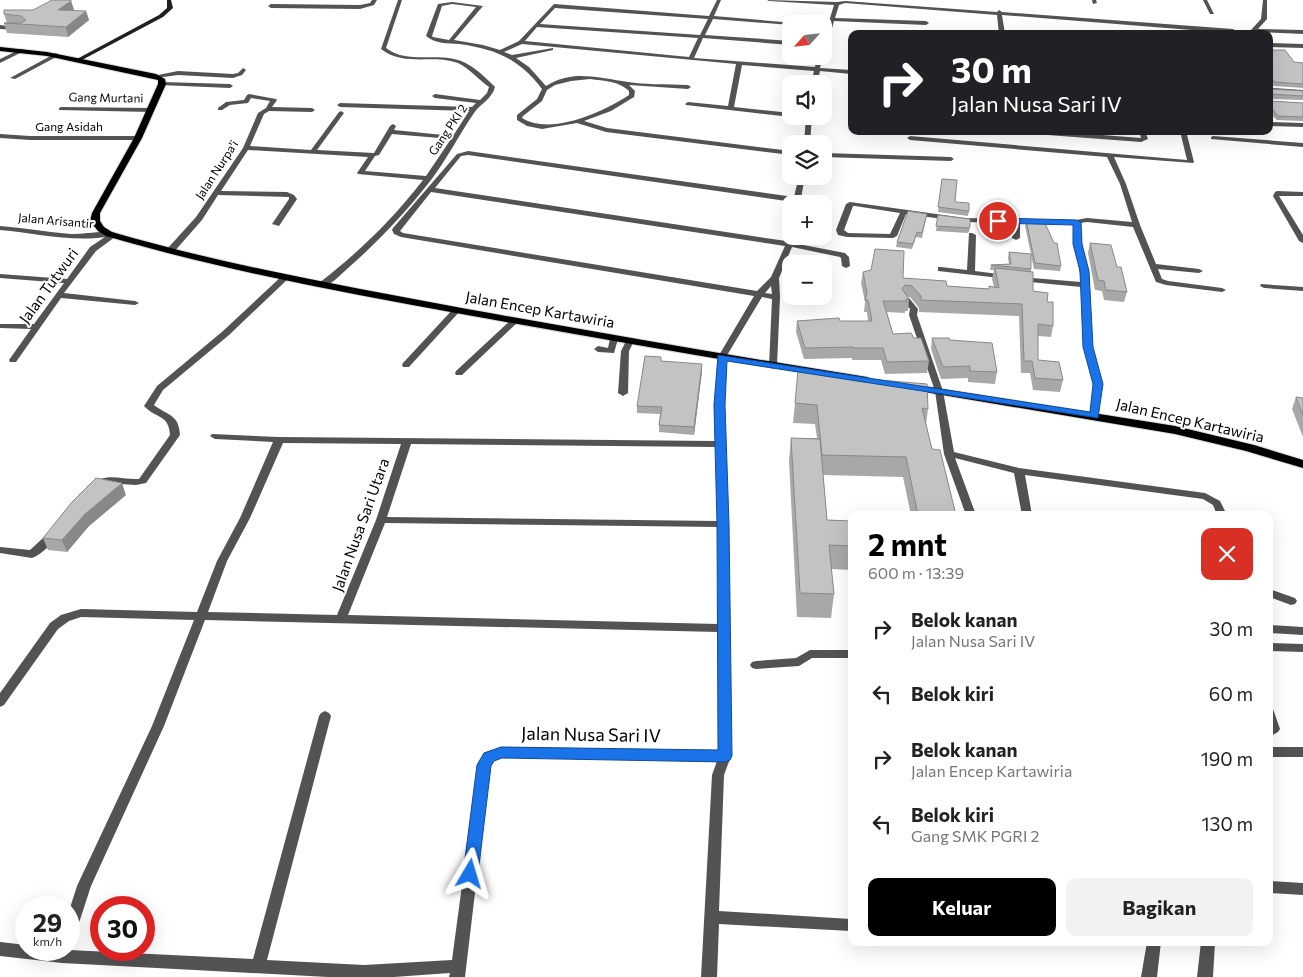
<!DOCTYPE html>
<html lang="id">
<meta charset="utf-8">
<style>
:root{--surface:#fff;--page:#f2f2f2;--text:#222;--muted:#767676;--accent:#000}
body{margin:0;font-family:Commissioner,sans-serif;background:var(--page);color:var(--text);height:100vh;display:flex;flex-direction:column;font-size:19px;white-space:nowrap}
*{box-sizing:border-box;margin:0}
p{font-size:16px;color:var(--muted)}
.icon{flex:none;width:28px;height:28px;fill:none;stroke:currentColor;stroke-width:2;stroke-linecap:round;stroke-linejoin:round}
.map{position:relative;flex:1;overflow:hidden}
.side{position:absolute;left:848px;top:511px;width:425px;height:435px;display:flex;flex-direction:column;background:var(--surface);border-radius:10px;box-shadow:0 5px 20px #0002}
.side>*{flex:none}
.banner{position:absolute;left:848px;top:30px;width:425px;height:105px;border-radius:10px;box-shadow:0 5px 20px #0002;background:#202124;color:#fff;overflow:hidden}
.needle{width:32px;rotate:243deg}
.buttons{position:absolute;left:782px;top:15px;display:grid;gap:10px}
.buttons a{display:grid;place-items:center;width:50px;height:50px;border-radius:10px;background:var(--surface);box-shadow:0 5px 20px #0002;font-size:25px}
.speed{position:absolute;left:15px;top:896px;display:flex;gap:10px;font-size:25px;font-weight:700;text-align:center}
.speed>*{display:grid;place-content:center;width:65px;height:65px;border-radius:50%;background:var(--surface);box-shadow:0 5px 20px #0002;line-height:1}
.speed small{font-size:12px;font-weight:400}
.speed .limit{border:8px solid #d22;background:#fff;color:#111}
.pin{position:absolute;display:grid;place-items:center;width:42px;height:42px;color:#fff;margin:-21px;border:2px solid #fff;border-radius:50%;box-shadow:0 1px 5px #0007}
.me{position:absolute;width:55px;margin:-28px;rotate:7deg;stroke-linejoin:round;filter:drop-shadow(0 0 4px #0008)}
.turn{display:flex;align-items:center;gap:18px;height:105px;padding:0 20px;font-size:22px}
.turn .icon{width:65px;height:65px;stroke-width:2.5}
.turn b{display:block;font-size:35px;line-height:42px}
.round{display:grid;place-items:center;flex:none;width:52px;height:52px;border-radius:10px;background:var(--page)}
.headline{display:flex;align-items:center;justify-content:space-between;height:85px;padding:0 20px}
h1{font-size:30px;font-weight:700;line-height:38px;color:var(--accent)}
.primary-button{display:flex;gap:10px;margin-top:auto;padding:10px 20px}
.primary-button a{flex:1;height:58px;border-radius:10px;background:var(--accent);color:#fff;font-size:20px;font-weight:700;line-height:58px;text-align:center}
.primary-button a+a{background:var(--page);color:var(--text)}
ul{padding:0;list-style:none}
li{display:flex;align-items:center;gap:15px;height:65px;padding:0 20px}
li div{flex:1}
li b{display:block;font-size:19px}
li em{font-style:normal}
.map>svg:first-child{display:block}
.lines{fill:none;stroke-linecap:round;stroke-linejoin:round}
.primary-casing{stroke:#dbdbdb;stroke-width:2}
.minor{fill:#535353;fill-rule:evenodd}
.secondary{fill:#202020;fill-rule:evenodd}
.primary{fill:#000;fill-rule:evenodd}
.wall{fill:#a8a8a8}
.shaded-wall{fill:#888}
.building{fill:#c3c3c3;stroke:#888}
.route{fill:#1a73e8;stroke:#114b97}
.labels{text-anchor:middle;stroke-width:4;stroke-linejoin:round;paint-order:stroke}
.far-street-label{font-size:12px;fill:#000;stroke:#fff}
.street-label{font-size:15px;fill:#000;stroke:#fff}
.near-street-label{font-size:18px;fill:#000;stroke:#fff}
</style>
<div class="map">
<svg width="1303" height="977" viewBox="0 0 1303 977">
<rect width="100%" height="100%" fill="#fff"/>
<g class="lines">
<!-- primary casing -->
<g class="primary-casing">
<path id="primary" d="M0,47L47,52L156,74L165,79L166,84L142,138L100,213V221L104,227L112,232C229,266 348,287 467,309C600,333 733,356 867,377L873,380L867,383C733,362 600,339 467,315C346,293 225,271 106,236L98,231L90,221L92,213L134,138L158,84V80L47,56L0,51Z
M911,384L1175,426L1254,445L1303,460V468L1246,451L1175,434L907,389L905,387L907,385Z"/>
</g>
<!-- minor -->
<path class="minor" d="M372,0H377L374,5L360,9L271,8L268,6L271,4L360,5L370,3Z
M398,0H402L386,48C405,63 431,54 454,59C470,62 484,76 495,87C492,99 480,104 474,113C459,135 447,159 431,180C406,212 378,242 347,269C340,275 329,288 319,287V283C358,253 393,219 423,180L358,174L357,173L368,157L248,150L221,191L287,192L294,195L297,199L279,226L272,224L289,199V197L218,195L202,220L173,253H167V249L196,217L243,148L258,113L266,108L270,101L251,98L248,103L230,105L222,110H218V108L226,102L244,100L247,95L249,94L276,99L277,100L272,107L312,108L315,110L312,112L269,111L264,114L250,146L311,150L339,112L341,111L344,113L317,150L374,153L390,126L393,124L396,126L394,130L453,136L469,111L340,107L337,105L340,103L472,107L476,103L435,98L432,96L435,94L480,100L487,93L489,87C479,80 469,68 458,63C432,54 404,67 381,49ZM392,134L451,139L426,176L365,171L375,156L379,155Z
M717,0H721L714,16L806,24L791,25L713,19L705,35L791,41V45L703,38L694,58L815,67L817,56H823L820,68L851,70V74L820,71L817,84H811L814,71L742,65L734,107L791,113V116H793L791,117L686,105L685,104L688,102L728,106L736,64L522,44L504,52L512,55L553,48V50L516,58L529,67L546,86C571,70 595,77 622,81C643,85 666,84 688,85L691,87L688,89L629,85L635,91L634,97L611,111L584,121L607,128L791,151V155L606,132L577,123L542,129L527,126L517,120V115L537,99L542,89C519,59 496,49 459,44C448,43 435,44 426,36L438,4L452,2L483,6L454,40L483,45L500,50L519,41L554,4L709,16ZM452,4L476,7L449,40L433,37L432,36L442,6ZM555,8L708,19L700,35L540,24ZM537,27L698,38L689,57L525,41ZM590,79C604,81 619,81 629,91V95C603,112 551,136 522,118L523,116L542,101L547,90L555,85L571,81Z
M767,0L837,2L845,1L997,12L999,10L1002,12L1233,29L1242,34L1002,15L1005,34H999L997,15L845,3L839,5L835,18L926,21L929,23L926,25L834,21L827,46L824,48V38L834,5L769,1Z
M1092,0H1096L1097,3L1093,4Z
M1203,0H1207L1214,14H1210Z
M1263,0H1267V19L1258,29L1303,30V34L1257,32L1256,34H1252L1251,30L1261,19Z
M0,25L21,28L18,30L0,29Z
M1269,43L1303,44V48L1269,47Z
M21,49L26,50L0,63V59Z
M56,53L59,55L58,56L15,79L10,78Z
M243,68L246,70L242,75L233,78L178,75L156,78L153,76L178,71L233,74L238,73Z
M162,82L230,84L233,86L230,88L160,85L159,84Z
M1269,84L1273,88L1303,90V94L1269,91Z
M61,107L151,108L154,110L151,112L59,110V108Z
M806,116H812L810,144H804Z
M1269,122L1303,123V127L1269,126Z
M1018,131H1050L1141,138L1139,131H1145L1148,139L1141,142L1021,133Z
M1180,131H1186L1194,162L1193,163L1114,157L1126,184L1140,225L1156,264L1199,269L1203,271L1199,273L1158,269L1162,279L1168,281L1222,288L1226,290L1222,292L1166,285L1156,282L1133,227L1087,222L1080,223L1082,244L1088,271L1092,347L1102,384L1097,418L1094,419L1089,416L1094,384L1084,347L1081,287L1020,281L1016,279L1020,277L1081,282L1073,224L1020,223V238L1016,240L1012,238V223L965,222L906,214L897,236L893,238L847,237L838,235L836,230L846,204L850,202L965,218L1076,220L1087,218L1132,222L1120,184L1107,157L910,140L907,138L910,136L1187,160ZM853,206H855L900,213L890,234L848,233L844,230Z
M0,134L30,136H138L141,138L138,140H30L0,138Z
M1213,136L1303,143V147L1211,139V137Z
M468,151L794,197L799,176H805L800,204H793V202L468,155L461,156L435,188L786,241L787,231L791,229V236H794L793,243L845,253L849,257L850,266L846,268L842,266L841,258L840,257L792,247L779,278L780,297L777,366L773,369L769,366L772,299L762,297L726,357L724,405L728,524L731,756L724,775L719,911L851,919V931L719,924L717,977H701L712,775L717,761L502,757L494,761L490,766L465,977H449L450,973L394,977H328L62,963L0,956V942L26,945V950H69L253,959L319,716L321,713L325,711L329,713L331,716L267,960L364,965L452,960L478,765L484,753L501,747L719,751L718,632L205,620L164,726L91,886L76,932L74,937L69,938V911L77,886L152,726L194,620L81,617L69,621L58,629L4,705L0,707V693L50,623L61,615L81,609L197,612L217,561L240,518L273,442L215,439L210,436L212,434L279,437L715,441L714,405L718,357L754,296L401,237L394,234L392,230L393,228L457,154ZM431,192L785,246L771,277L757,291L403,233L400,231ZM771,286L772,294L765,293ZM283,443L401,444L376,520L337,615L208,612L227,561L250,518ZM411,444L716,447L718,521L387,517ZM385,523L718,527V624L348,615Z
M824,153L951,157L954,159L951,161L824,157Z
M1277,191L1303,192V196H1279L1303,235V243L1299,241L1273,196L1275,192Z
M0,226C24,228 47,232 71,234C84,234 105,230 115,233V237L96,251L64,293L135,301L139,303L135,305L61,298L16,362H10L9,360L31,329L0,328V324H34L64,283L0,278V274L67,279L90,247L105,237C70,242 35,233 0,230Z
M969,233H972L976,235L975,271L1006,275H1009V279L938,271V267H941L967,270Z
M283,275H289L290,277L229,335L163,390L154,405C168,416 179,414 180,435L146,483L136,485L105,483L100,488H92L91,486C104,471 121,480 139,479L170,435C169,414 156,419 144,406L157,386L223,331Z
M1261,284L1303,287V291L1264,288L1260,286Z
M903,298H909L918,309L917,315L943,391L954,452L1019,468L1205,493L1220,501L1227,515H1217L1213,505L1203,499L1025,475L1032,515H1022L1014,473L955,458L976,515H966L944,454L935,391L909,315L910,309L902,300Z
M454,308H457L461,310L409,367H403L402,365L403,363Z
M512,319H515L519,321L462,375H456L455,373L456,371Z
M614,336L618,339L614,353L598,352L594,349L598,346L608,348L610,339Z
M630,338L634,341L629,351L628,393L623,396L618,393L621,351L627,339Z
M53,531L57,532L58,534C52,543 43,554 32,558L0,553V547L30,550C36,545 47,533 53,531Z
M1269,589L1295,598L1297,601L1295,604L1291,605L1269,597Z
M1269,625L1303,627V635L1269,633Z
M1269,643L1303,644V652L1270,651Z
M810,650H851V658H812L799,666L756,669L752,668L750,665L752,662L756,661L796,658Z
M1269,707L1273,709L1280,729L1278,732L1269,737Z
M1269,747H1303V757H1269Z
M1269,881L1303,883V895L1269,893Z
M1147,942H1161L1157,977H1141Z
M1201,942H1215L1213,977H1197Z"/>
<!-- secondary -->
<path class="secondary" d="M167,0H171L173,8L163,17L80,61L75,60L159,15L167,8Z"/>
<!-- primary -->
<use href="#primary" class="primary"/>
</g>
<!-- wall -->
<path class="wall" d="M71,1L74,10L73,11H86L89,20L68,37L7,33L4,23H7L4,14L33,10Z
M1271,50L1294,62L1303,63V88L1274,86L1270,83L1269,54Z
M1272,89L1303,91V100L1270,99V101L1303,103V121L1277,120L1270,113H1269V90L1271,91Z
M942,179L955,202L969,211L968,216L938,212Z
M927,214L922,238L916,237L912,249L896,247L897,242Z
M938,215L970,227L969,232L967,233L936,231Z
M1026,220L1061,266L1060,271L1034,269L1031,255V272L1033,291L1047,302L1053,326L1051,337L1038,336V360L1063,380L1060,392L1033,390L1030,373H1021L1019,316L919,312V308L910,297H907L909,299L908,311H905V313L887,312L893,334L929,361L927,373L885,374L881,360H852V358L804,359L796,332L797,321H868L867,312H864L865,302L861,283L863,272L947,286L989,289L994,287L992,279L994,270H990L991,265L1009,264L1008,258L1009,252L1031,254L1025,226Z
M1090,243L1117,267L1127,292L1124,302L1104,300L1102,291L1095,290L1088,253Z
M932,338L950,340L997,372L995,384L968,382V378L941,379L931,349Z
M661,361L702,371L694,435L659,432V425L660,414L637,413V406Z
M819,375L928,409L926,424L932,449L956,515H911L903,477L823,475L827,520L851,521V570L831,569L834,594L831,618L797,617L789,461L791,438H817L815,424L793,423L795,403Z
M1296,397L1303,398V437L1292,409Z
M126,495L89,526L67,552L48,550L43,538Z"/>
<!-- shaded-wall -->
<path class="shaded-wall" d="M71,1L74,10L61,20L58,10Z
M86,11L89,20L68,37L66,27Z
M702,364V371L694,435V427Z
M122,483L126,495L89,526L67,552L62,540L85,514Z"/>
<!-- building -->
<path class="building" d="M52,0H71V1L58,10L86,11L66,27L4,23H21L26,20L21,16L4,14V10H33Z
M1271,50H1285L1294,62L1303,63V84L1275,82L1271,78Z
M1272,89L1303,91V96L1269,94L1270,101L1303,103V117L1278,116L1272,109L1269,108V90L1272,91Z
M942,179L957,180L955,202L969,203V211L938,207Z
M908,211L927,214L922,233L917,232L913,244L897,242Z
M938,215L970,219V227L968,228L936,226Z
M1026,220L1044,221L1054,243H1057L1061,266L1035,263Z
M1090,243L1111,245L1117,267H1121L1127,292L1106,290L1104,281L1098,280Z
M875,249L904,251L903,278L946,281L947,286L989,289V286L999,288L995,268L1033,272V291L1048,293L1047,302H1053V326L1038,324V360L1059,362L1063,380L1035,378L1032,361H1024L1022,304L921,300V296L912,286L905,285L902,289L909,299H906L907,301H883L893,334L911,333L914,338H921L929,361L887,362L883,348H853V347L805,348L797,321L839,318L840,321H872L868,300H865L867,293L863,272L871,270Z
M1009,252L1031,254V269L991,265L1011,264Z
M932,338H949L950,340L992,343L997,372L970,371V366L943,367Z
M645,356L661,357V361L702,364L694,427L659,425L662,407L637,406Z
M798,370L819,371V375L927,384L928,409L922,408L932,449L940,450L956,515H918L906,457L822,455L817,405L795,403Z
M1296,397L1303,398V415Z
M791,438L820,439L827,520L851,521V546L829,545L834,594L800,593Z
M96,478L122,483L85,514L62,540L43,538L72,502Z"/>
<!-- route -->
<path class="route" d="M998,218L1076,220L1081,222L1082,244L1089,271L1093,347L1103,384L1098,418L727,361L725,405L729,524L732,756L730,760L725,762L502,758L494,761L491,766L478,874L476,879L470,881L465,879L463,874L477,765L484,753L501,747L718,750L717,524L714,405L718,355L1090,412L1093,384L1083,347L1080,271L1073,244V225L995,223V219Z"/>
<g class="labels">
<!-- far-street labels -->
<g class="far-street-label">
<text transform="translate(106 98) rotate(1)" y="4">Gang Murtani</text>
<text x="69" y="131">Gang Asidah</text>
<text transform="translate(448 130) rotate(-56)" y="4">Gang PKI 2</text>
<text transform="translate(217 170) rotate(-57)" y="4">Jalan Nurpa'i</text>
<text transform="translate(56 221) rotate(5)" y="4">Jalan Arisantir</text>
</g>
<!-- street labels -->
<g class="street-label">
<text transform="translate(49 286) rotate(-54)" y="5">Jalan Tutwuri</text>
<text transform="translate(540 310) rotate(10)" y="5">Jalan Encep Kartawiria</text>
<text transform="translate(1190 421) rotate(13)" y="5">Jalan Encep Kartawiria</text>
<text transform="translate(361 525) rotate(-70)" y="5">Jalan Nusa Sari Utara</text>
</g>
<!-- near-street labels -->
<g class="near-street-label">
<text transform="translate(591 735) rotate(1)" y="6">Jalan Nusa Sari IV</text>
</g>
</g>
</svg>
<div class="buttons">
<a><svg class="needle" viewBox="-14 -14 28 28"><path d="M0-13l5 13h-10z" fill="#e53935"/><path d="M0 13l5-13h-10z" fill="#767676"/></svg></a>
<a><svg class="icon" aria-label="sound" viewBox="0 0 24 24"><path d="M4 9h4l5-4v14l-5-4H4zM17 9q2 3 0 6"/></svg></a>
<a><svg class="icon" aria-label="layers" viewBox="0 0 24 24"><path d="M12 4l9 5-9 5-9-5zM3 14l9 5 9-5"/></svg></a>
<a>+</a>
<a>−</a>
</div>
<div class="speed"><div>29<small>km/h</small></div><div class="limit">30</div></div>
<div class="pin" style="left:998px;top:221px;background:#d93025"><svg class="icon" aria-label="arrive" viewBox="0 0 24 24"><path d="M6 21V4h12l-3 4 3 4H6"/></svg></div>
<svg class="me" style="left:470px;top:874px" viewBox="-20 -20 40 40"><path d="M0-17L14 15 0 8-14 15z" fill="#1a73e8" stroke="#fff" stroke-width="4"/></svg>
<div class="banner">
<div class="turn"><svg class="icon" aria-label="right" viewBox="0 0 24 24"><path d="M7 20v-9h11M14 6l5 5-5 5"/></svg><div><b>30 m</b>Jalan Nusa Sari IV</div></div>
</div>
<section class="side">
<div class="headline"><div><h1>2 mnt</h1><p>600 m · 13:39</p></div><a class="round" style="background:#d93025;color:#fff"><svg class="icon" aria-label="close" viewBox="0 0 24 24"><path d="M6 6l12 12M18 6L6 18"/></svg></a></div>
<ul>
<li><svg class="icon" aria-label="right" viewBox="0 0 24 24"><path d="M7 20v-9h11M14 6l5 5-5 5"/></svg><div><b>Belok kanan</b><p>Jalan Nusa Sari IV</p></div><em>30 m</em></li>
<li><svg class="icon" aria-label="left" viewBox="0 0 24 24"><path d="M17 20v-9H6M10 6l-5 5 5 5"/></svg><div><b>Belok kiri</b></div><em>60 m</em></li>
<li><svg class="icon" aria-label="right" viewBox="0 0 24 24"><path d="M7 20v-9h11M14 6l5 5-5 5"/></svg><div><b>Belok kanan</b><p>Jalan Encep Kartawiria</p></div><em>190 m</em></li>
<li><svg class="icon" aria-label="left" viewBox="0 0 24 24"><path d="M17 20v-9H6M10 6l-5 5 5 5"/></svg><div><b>Belok kiri</b><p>Gang SMK PGRI 2</p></div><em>130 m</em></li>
</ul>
<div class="primary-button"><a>Keluar</a><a>Bagikan</a></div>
</section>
</div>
